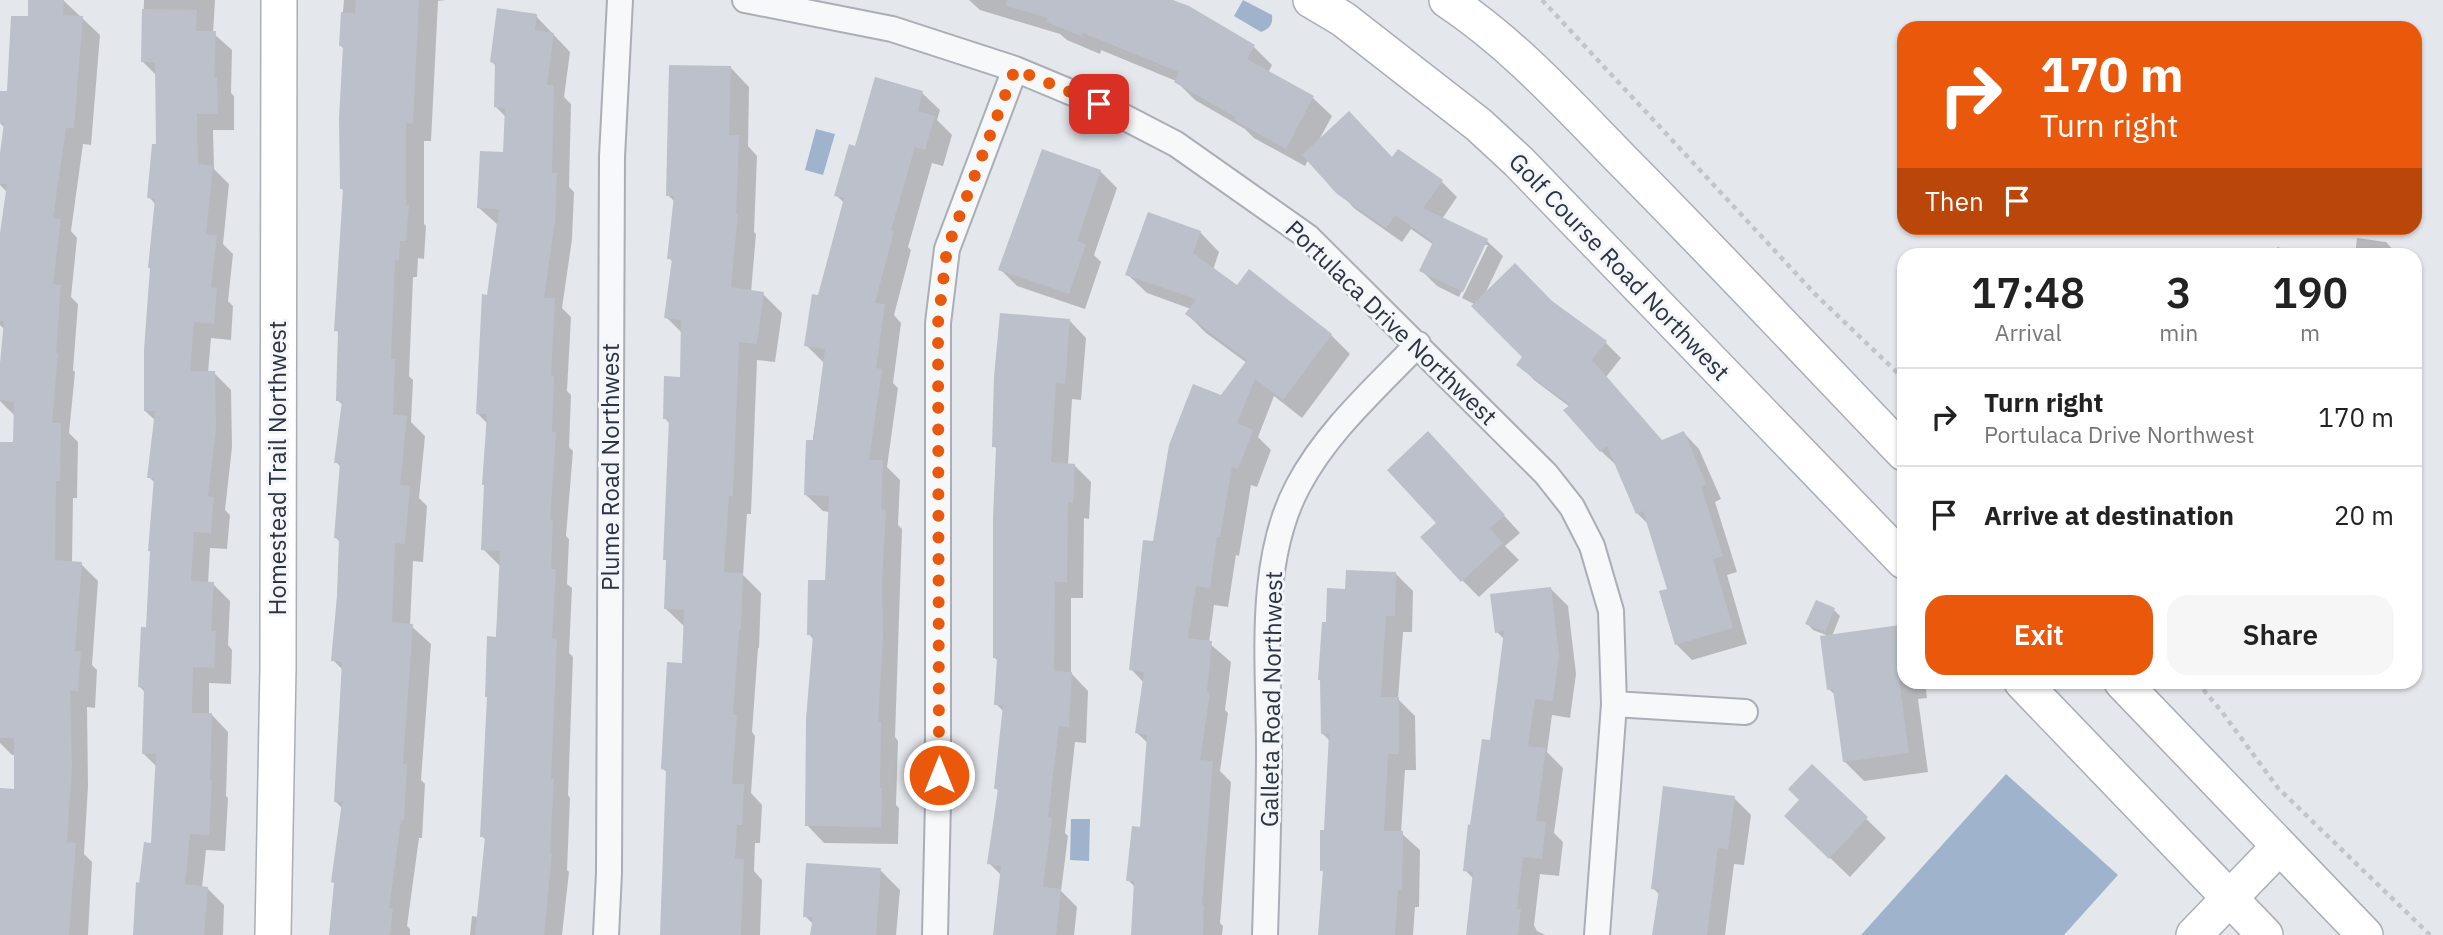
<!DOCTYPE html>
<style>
:root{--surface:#fff;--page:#f6f6f6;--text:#222;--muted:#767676;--line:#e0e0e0;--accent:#ea580c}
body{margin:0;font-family:"IBM Plex Sans",sans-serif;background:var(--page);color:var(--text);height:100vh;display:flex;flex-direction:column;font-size:26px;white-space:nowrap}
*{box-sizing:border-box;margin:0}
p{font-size:23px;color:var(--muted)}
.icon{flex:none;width:38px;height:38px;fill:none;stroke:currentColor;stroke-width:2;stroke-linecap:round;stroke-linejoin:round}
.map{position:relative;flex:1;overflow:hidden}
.sheet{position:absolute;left:1897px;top:248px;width:525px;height:441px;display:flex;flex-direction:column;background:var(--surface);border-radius:21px;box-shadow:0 2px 5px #0004}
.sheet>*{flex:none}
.hud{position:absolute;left:1897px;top:21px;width:525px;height:214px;border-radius:21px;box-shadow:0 2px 5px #0004;background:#ea580c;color:#fff;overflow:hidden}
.pin{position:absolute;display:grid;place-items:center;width:60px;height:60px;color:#fff;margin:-30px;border-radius:14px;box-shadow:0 4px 10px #0006}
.me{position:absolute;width:77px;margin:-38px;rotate:0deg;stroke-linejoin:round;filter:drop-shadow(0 0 5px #0008)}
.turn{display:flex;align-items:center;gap:24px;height:147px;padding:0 28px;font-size:32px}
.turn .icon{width:91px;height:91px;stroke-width:2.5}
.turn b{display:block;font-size:49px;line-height:60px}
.then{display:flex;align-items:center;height:66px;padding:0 28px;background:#0003;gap:14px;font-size:26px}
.eta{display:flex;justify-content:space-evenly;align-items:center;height:119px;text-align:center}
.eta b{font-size:42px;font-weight:600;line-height:49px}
.action{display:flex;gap:14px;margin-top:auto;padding:14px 28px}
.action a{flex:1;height:80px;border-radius:21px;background:var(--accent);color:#fff;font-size:28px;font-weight:600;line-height:80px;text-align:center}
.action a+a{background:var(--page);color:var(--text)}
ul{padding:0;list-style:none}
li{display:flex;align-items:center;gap:21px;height:98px;padding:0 28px;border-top:2px solid var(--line)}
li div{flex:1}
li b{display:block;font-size:26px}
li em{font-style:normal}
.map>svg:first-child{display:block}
.water{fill:#9fb4cc}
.shadow{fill:#0003}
.building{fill:#bbc0ca}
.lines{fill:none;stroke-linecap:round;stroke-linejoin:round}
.street-casing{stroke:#a9aeb7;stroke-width:28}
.secondary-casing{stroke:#a9aeb7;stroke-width:38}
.path{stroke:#c2c5cb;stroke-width:4.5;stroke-dasharray:5 5;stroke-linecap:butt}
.street{stroke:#f7f8fa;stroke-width:24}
.secondary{stroke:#fff;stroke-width:35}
.route{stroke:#ea580c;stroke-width:12;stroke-dasharray:0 21.6}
.labels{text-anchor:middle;stroke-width:6;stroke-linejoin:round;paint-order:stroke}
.street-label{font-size:24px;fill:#2b3445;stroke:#f4f6f9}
</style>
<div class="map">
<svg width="2443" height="935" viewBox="0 0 2443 935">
<rect width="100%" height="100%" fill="#e4e7ec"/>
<!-- water -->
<path class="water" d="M1243,0L1272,15C1273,24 1270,29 1261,32L1234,16Z
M816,129L835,134L823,175L805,170Z
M2006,774L2118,875L2064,935H1861Z
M1071,819H1090L1089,861L1070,860Z"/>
<!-- shadow -->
<path class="shadow" d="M30,0H63L100,35L91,145L83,144L71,231L77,238L71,297L78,304L73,370L75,372L69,433L78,442L77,498H73L72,563L81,564L98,581L92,665L97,670L95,708L87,707L88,786L84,854L92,862L88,935H0V790L16,791L15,755H12L0,743V443L15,444L16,417L0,401L5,330L0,325V236L7,192L0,185L5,128L0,123V109L9,93L29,18Z
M144,0H215L213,33L232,50L231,93L234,96V130H213L214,169L229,184L223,244L233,254L228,301L233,306L231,340L211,338L208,373H214L231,390L232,447L225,510L230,515L227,549L210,548L208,584H213L230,601L228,645L232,650L231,684L209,683V715H212L228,732L226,796L228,798L225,851L206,850L202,888L208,889L224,905L223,935H135L141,884L152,845L157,767L143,753L145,692L140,687L148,629L152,553L149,551L155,483L149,477L156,421L145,411L156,205L149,197L158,146L157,76L142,61Z
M344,0H446L438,1L431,141H424V224L426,226L424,259L418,258L417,277H413L409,376L413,380L411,422L425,436L419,498L427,506L423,562L413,561L410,625L431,644L421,780L425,784L422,838H419L407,926L410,929V935H331L335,884L333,882L343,809L335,801L344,671L333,660L341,543L335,537L341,467L336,462L343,405L337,400L340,334L336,330L344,191L342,189L344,49L340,45Z
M969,0H1169L1254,47L1272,65L1268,73L1313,98L1332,116L1318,142L1393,159L1442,182L1457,197L1442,219L1487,241L1503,256L1484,296L1552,303L1605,342L1621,358L1606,377L1663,442L1684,433L1699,449L1721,499L1715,502L1737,572L1727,575L1747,644L1692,660L1676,644L1669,590L1649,525L1637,513L1618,467L1601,451L1570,407L1534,380L1519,364L1524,357L1476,305L1462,298L1488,245H1484L1459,297L1437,286L1421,270L1434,245L1411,229L1402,242L1355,209L1308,160L1305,166L1254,138L1245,129L1195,100L1176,81L1101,50L1100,54L1067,40L1060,34L980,10Z
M535,15L570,52L564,97L571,104L569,187L574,192L572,239L562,308L571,317L567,391L571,395L569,447L573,451L566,536L569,539L567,584L572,588L569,653L573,657L568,795L570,798L567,870L569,872L562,935H470L472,916L478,917L486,840L482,836L501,567L483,549L488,424L477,413L488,296L498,225L479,208L505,154L506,117L495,106L496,66L492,62Z
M731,68L749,87L748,146L757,156L754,232L756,234L751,292L763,294L782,313L775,362L757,360L751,514H747L743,575L761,593L759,648H758L752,732L755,736L751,793L762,805L760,843H755L754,871L762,880L760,935H661L668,773L663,769L683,665L685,627L666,609L668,562L665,559L670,424L665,418L681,379L683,334L666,317L673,262L669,258L675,202L668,195Z
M922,93L940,110L937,120L952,135L943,166L932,163L908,247L911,250L894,315L901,323L893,383L898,388L887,467L900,480L898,525L902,529L895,737L898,741L896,805L899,808L898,844L824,843L807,825L814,640L809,634L826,582L830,512L823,511L805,494L824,363L806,345L844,203L836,195L856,148Z
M1100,171L1117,188L1094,255L1101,262L1085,309L1017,286L1000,269Z
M1200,232L1219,252L1213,270L1237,287L1249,271L1331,335L1350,354L1302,418L1274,396L1258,437L1271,450L1257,487L1251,485L1239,556L1236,555L1228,607L1214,605L1209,643L1231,662L1225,710L1228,713L1220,771L1231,782L1220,923L1223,926L1222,935H1133L1136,888L1128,880L1141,829L1148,743L1137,733L1144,683L1131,669L1154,543L1222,397L1247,363L1206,333L1187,314L1191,309L1147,293L1127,274Z
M2357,238L2386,242L2399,256H2355Z
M2277,247L2306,254L2307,256H2276Z
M1070,321L1086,338L1081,400L1072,399L1068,465H1074L1091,482L1089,519L1084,518L1083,598H1071V673L1088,691L1086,743L1075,742L1065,833L1068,836L1061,891L1077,907L1074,935H994L1002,876L989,863L999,792L996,788L1004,712L996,704L998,661L995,658L998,450L994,446Z
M1444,450L1520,533L1505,546L1519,560L1479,597L1462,580L1439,523Z
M1396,574L1413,591L1412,632H1403L1398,699L1415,716L1416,770H1405L1401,833L1420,850L1419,907H1415L1413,935H1320L1330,741L1322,733L1328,624L1347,591Z
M1550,588L1568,606L1576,674L1570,718L1552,715L1547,752L1563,768L1554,833L1563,842L1559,876L1540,874L1534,925L1537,931L1545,935H1468L1474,879L1465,870L1492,742L1505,640L1497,632Z
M1816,602L1834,610L1840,616L1832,636L1900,627L1904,631V682H1925L1927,698L1918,699L1928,772L1864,781L1844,761L1836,696L1829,689V636L1813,630L1807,623Z
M1812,766L1886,838L1850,877L1806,835L1801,800Z
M1734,798L1751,815L1744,865L1734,864L1725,935H1654L1660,895L1653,888Z
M880,870L900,890L896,935H812L814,925L805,916Z"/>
<!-- building -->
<path class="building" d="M28,0H64L63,15L83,16L74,128H66L53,218L61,219L53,284L61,285L56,353H58L52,423H61L60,481H56L55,560L82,562L75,651H81L78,691H70L72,768L67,842L76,843L69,935H0V788L14,789V738H0V442H13L14,402L0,400V363L4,321H0V233L7,184H0V153L4,123H0V91H7L11,16H28Z
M356,0H419L413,124L406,123V205H409L406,241H400L399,260H395L391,359H395L393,414L407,416L400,485L410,486L405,544L395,543L392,622L413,624L403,764H407L404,821L401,820L389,908L393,909L390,935H329L334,883L331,882L342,802H334L342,662L331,661L337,596L339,539L334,538L340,463H334L342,401H336L338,331H334L343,189H340L339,118L343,46H339L341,12L355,13Z
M1007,0H1173L1189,6L1255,45L1247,59L1314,96L1286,149L1234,120L1235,117L1174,82L1179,72L1083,33L1081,36L1046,22L1048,18L1006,6Z
M497,8L537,14L535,30L554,33L547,85H554L552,173H557L555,221L544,298H555L551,376H554L552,432H556L550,520H553L551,569H556L552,638L557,639L551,779H554L550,853H552L544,935H475L485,837H480L487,697H485L487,636L496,637L500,551L481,550L484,485H482L487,414H476L482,294L487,295L499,209L477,208L480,151L503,152L505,108L494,107L495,63L490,62Z
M142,9L197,10L196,31H216L214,78L217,77L218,114H197L198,164L213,166L206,234L217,235L211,287L217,288L214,324L194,322L190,371H215L216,429L208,496L214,497L211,533L194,532L191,581L214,582L211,631H216L214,668L193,667L192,713H212L210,780H212L209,835L190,834L185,884L208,887L204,935H133L136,882L139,883L144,842L151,843L156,754H142L144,688L138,687L141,627H146L150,551H148L154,478H147L155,411H144V350L150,268H148L155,199L147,198L152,144H156L155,62H141Z
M669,65L731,66L729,135H739L736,213H738L731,287L764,292L757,344L739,342L733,496H729L724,572L743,573L741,630H739L733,715H737L732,784H744L742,825H737L735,858L744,859L741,935H660L666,770L661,769L667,662L682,663L684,610L664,609L666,560H663L669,419H663L664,376L680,377L681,320L664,318L672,259H667L674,196H666Z
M875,77L923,91L918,111L935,116L925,150L915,147L891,230L894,231L875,303L885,304L876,368L882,369L869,460H883L881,509L886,510L882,581L883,636L878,721L881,722L880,788H882L881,827L805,826L806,719L813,635H807L808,580H825L829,496L804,495L806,440H813L825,349L804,346L812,294L818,295L844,198L834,196L849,144L855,146Z
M1349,111L1392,157L1398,149L1443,180L1423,208L1488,239L1463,292L1419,271L1433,242L1395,215L1386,228L1337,194L1302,155Z
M1042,149L1101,170L1077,241L1086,244L1069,294L998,270Z
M1148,212L1201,231L1193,253L1237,285L1249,269L1332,334L1283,400L1255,379L1237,423L1253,430L1238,469L1232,467L1220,537H1217L1210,588L1196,586L1188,638L1212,641L1207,692L1210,693L1200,760L1213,761L1202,905H1204L1203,935H1131L1134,881H1126L1132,826L1140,827L1147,735L1135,733L1144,672L1129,670L1143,540L1153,541L1169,445L1193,384L1221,395L1247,360L1185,314L1196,299L1125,275Z
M1515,263L1552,301L1607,341L1592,360L1662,440L1684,431L1706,484L1701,486L1723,556L1713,559L1733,628L1675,645L1659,591L1667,589L1643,511L1636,514L1607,446L1600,452L1563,410L1570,405L1516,365L1522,357L1471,306Z
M1000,313L1070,319L1065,384L1056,383L1051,462L1075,464L1073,503L1068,502L1067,582H1055L1054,671L1072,672L1069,727L1059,726L1048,817L1052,818L1043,887L1061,889L1056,935H993L1001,866L987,864L998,789H994L1003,705H994L997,658H993V518L996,447H992L994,377Z
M1428,431L1505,515L1490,528L1503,543L1461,582L1420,537L1436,523L1387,470Z
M1346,570L1396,572L1395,616H1386L1381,697H1399V754H1388L1384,831H1403L1402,890H1398L1395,935H1318L1323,871H1320V830H1324L1329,734H1321L1320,680H1318L1322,622H1326L1327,588L1345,589Z
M1551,587L1559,655L1553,701L1535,699L1528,746L1546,748L1536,821L1546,822L1542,859L1523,857L1517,909H1521L1518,935H1466L1473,872L1463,871L1468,824L1470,825L1482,739L1490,740L1504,631L1495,633L1490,594Z
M1816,600L1835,608L1825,632L1805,624Z
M1900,625L1904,650V679L1899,680L1909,753L1843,762L1833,689L1827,690L1820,636Z
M1812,764L1868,817L1829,859L1784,816L1799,800L1788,789Z
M1663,786L1735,796L1728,849L1718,848L1707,935H1652L1659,890L1651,889Z
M806,863L881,868L876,935H810L813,917H803Z"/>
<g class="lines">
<!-- street casing -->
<g class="street-casing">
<path id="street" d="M745,0L892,29L1015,69L1099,104L1176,144L1308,237L1546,474L1572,507L1592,546L1611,611L1614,704L1597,935
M1614,704L1745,712
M606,935L609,873L612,157L620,0
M935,935L938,801V323L947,249L1015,69
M1265,935C1267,873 1269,811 1269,748C1269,664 1257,563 1298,486C1327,431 1375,389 1418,344"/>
</g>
<!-- secondary casing -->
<g class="secondary-casing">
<path id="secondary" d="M1311,0L1343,19L1479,125L1519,162L1904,561
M1447,0C1515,45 1570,107 1627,165C1721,260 1812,357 1904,453
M2022,682L2265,935
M2122,682L2365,935
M273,935L278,668L279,0
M2194,935L2279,847"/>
</g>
<!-- path -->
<path class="path" d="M1542,0L1815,294L1904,379
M2197,682L2222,712L2278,788L2430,935"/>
<!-- street -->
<use href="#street" class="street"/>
<!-- secondary -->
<use href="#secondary" class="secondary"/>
</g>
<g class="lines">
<!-- route -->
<path class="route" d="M939,775L938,323L947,249L1015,69L1099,104"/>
</g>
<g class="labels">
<!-- street labels -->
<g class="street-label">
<text transform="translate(1619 267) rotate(46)" y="8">Golf Course Road Northwest</text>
<text transform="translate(1391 323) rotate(44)" y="8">Portulaca Drive Northwest</text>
<text transform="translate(611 467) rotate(-90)" y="8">Plume Road Northwest</text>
<text transform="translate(278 468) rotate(-90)" y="8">Homestead Trail Northwest</text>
<text transform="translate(1272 699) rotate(-89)" y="8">Galleta Road Northwest</text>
</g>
</g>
</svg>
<div class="pin" style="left:1099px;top:104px;background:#d93025"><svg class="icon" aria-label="arrive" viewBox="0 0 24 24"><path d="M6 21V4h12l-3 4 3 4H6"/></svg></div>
<svg class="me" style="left:939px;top:775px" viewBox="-20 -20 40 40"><circle r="17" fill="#ea580c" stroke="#fff" stroke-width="3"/><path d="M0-11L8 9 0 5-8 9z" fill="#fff"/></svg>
<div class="hud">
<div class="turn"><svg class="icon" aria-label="right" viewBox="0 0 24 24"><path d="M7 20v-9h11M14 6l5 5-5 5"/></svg><div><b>170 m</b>Turn right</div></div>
<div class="then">Then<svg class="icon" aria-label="arrive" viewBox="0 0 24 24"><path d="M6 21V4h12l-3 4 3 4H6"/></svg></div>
</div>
<section class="sheet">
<div class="eta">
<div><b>17:48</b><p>Arrival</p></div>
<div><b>3</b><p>min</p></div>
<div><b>190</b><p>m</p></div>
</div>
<ul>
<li><svg class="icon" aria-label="right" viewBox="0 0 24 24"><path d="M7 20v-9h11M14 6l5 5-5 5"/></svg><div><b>Turn right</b><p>Portulaca Drive Northwest</p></div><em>170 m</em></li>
<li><svg class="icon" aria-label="arrive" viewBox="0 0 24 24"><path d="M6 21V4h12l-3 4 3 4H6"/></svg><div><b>Arrive at destination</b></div><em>20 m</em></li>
</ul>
<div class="action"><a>Exit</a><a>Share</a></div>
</section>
</div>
